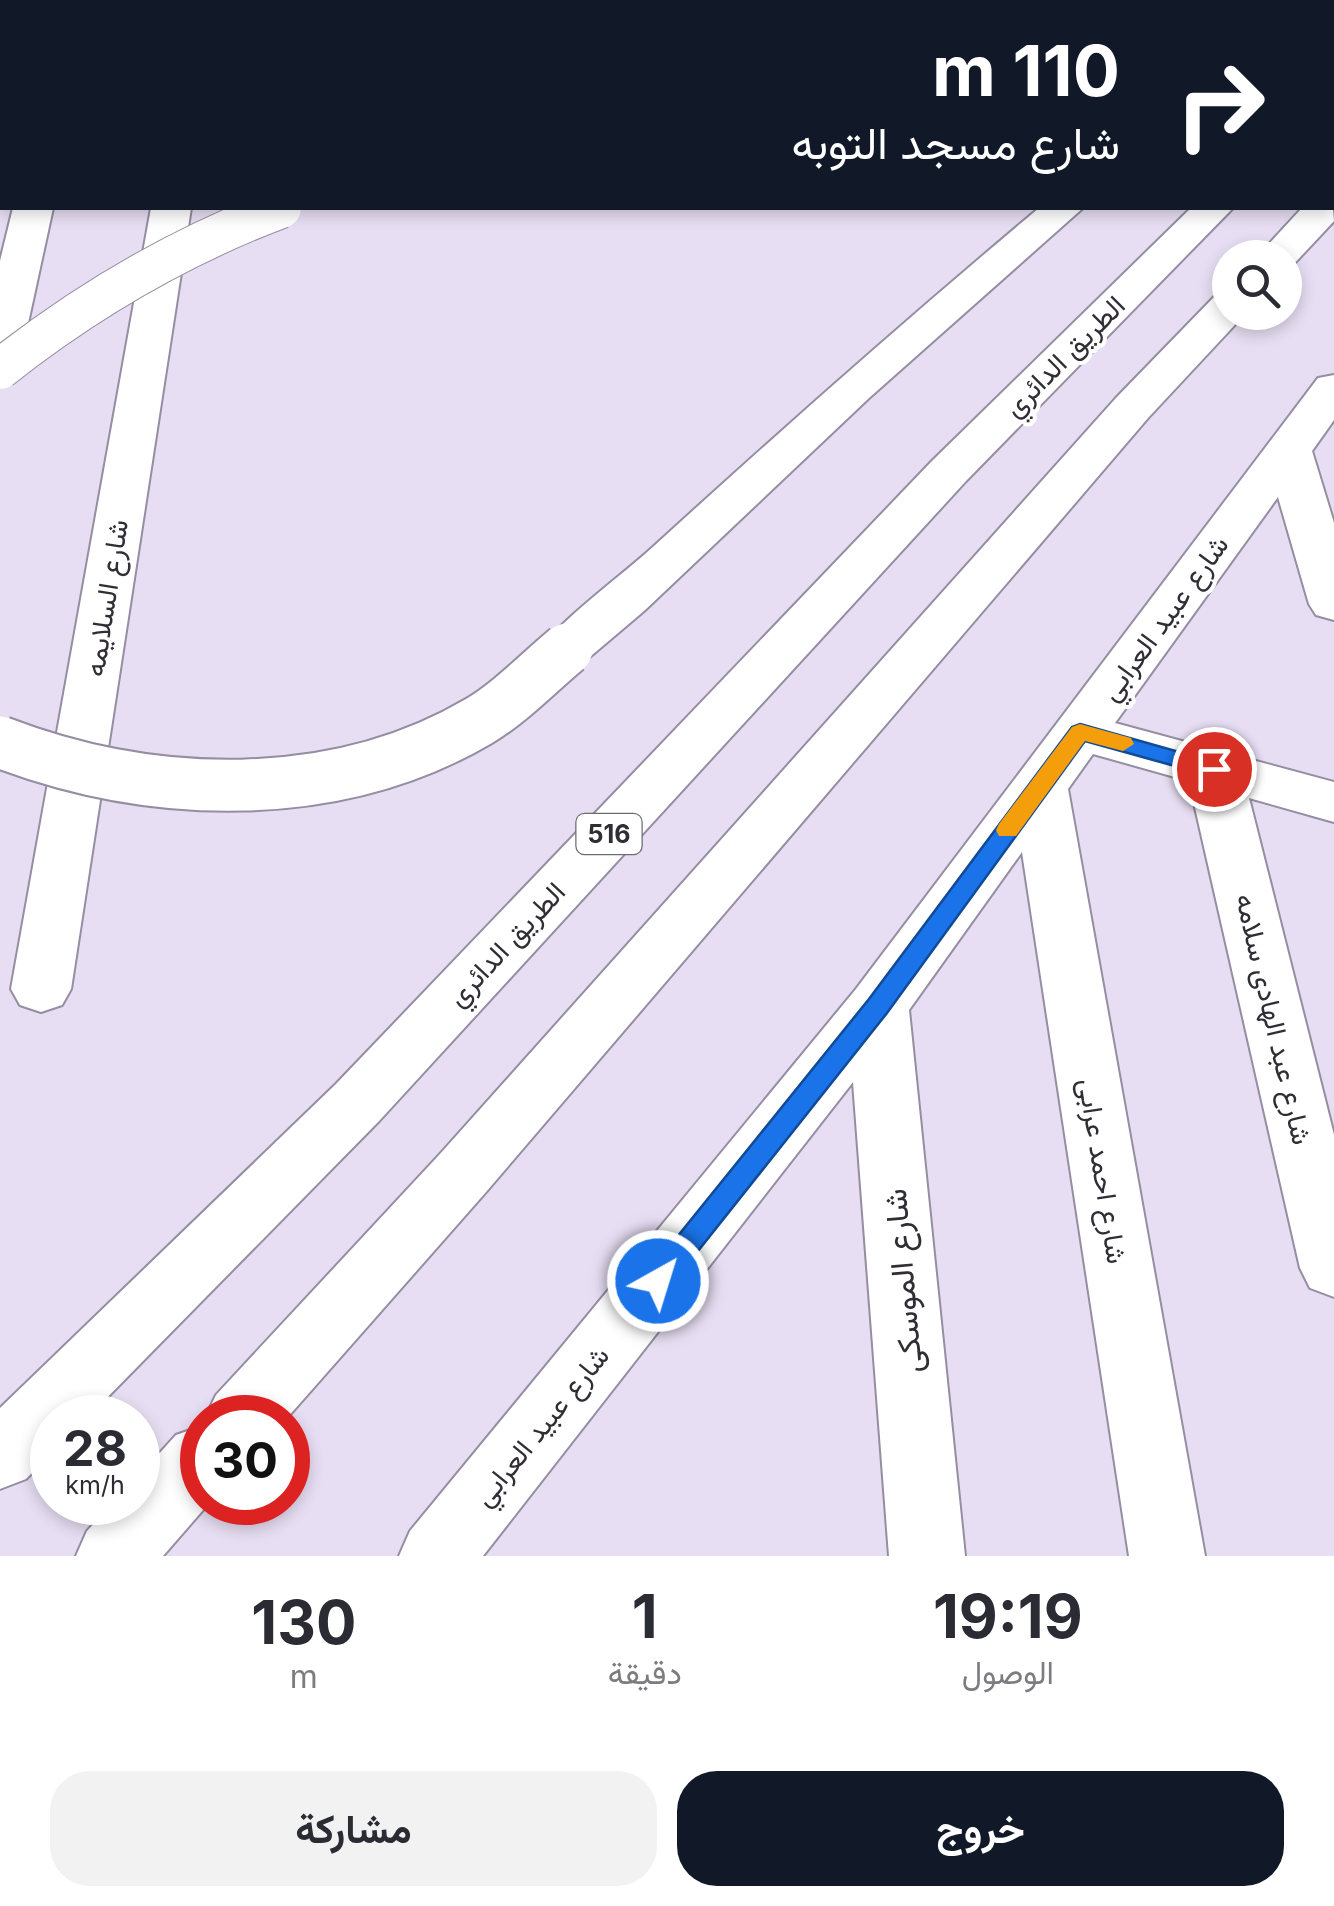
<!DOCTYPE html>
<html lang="ar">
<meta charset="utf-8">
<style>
:root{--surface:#fff;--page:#f2f2f3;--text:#2b2b33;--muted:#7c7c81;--accent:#111827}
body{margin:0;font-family:Inter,Vazirmatn,sans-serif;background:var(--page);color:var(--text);direction:rtl;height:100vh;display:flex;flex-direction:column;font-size:38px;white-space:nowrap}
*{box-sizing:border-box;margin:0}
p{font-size:32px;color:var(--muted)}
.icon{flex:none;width:55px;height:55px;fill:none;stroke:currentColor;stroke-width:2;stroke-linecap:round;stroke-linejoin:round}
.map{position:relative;height:1556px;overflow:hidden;direction:ltr}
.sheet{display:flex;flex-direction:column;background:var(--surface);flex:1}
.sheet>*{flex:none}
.banner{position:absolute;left:0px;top:0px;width:1335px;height:210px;box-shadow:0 5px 15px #0003;direction:rtl;background:#111827;color:#fff;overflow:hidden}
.tools{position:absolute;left:1212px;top:240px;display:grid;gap:20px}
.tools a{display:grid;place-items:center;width:90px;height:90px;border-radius:50%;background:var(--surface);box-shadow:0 5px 15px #0003;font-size:50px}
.speed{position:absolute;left:30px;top:1395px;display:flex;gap:20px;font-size:50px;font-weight:700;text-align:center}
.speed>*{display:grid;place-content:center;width:130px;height:130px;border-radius:50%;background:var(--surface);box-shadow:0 5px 15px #0003;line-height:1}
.speed small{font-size:25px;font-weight:400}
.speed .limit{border:15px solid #d22;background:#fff;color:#111}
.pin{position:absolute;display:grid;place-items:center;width:85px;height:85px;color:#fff;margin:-42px;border:5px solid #fff;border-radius:50%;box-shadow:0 2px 10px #0007}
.me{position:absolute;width:110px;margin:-55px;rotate:39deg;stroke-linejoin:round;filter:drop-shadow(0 0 8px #0008)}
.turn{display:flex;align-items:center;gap:35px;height:210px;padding:0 50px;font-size:45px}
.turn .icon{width:130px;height:130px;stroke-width:2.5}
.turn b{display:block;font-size:70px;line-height:85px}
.eta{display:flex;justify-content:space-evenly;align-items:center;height:170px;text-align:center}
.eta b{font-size:60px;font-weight:700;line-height:70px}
.action{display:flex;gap:20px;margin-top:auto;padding:20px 50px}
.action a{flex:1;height:115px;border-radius:40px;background:var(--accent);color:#fff;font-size:40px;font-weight:700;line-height:115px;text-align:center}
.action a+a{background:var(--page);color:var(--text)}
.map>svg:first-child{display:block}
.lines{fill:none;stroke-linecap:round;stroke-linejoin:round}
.stream{fill:#7d96b7;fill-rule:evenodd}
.minor-casing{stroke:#958da1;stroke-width:4}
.secondary-casing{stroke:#958da1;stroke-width:4}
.motorway-casing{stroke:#958da1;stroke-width:4}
.minor{fill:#fff;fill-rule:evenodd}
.secondary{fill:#fff;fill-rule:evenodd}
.motorway{fill:#fff;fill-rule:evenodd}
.motorway-bridge-far1-casing{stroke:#958da1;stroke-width:42;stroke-linecap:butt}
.motorway-bridge-casing{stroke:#958da1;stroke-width:55;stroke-linecap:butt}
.motorway-bridge-far1{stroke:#fff;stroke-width:40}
.motorway-bridge{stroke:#fff;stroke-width:51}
.route{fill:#1a73e8;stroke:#114b97;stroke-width:2.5}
.slow{fill:#f59e0b}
.labels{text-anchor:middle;stroke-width:8;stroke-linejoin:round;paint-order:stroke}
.shield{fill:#fff;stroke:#6e6c72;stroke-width:2.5}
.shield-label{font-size:25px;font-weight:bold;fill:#302d35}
.street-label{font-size:28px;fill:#302d35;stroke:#fff}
.near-street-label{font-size:32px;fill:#302d35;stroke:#fff}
</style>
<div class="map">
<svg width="1334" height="1556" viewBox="0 0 1334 1556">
<rect width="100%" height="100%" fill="#e7def3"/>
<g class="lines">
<!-- stream -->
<path class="stream" d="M1163,0H1179L1180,2H1167Z
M1332,40H1334V46H1332Z"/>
<!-- minor casing -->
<g class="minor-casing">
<path id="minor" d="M66,0H100L101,2H66Z
M191,0H225L226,2H191Z
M1121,0H1155L1156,2H1121Z
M1334,13V35L1332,36V14Z
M0,133L2,134V157H0Z
M13,208H53L22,351L16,360L0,364V261Z
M151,208H191L71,989L62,1005L41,1012L20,1005L11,989Z
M1334,375V420L1312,451L1334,523V620L1316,615L1309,604L1278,497L1115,723L1334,782V822L1249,798L1334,1135V1297L1310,1288L1300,1268L1189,781L1093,754L1068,789L1205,1556H1129L1022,852L909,1010L965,1556H889L853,1082L483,1556H399L410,1531L856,989L1318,378Z"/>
</g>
<!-- secondary casing -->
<g class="secondary-casing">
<path id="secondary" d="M1056,0H1098L1100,2H1057Z
M1332,60H1334V83H1332Z"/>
</g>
<!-- motorway casing -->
<g class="motorway-casing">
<path id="motorway" d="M402,0H473L401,2Z
M0,58H2V80H0Z
M1334,73V97H1332V73Z
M1332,198L1334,221L1291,267L1285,268V258H1256L1302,208H1332Z
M1039,208H1083L869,398L644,611L585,661L567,666L549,661L541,649C560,620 625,573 654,546C780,431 908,318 1039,208Z
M1191,208H1233L966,481L380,1120L87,1418H52V1452L26,1479L0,1489V1408L336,1084L932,461Z
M1230,292V312L1245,314L1148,418L486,1192L287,1418H205L216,1395L440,1154L1116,398L1215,296Z
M202,1426V1502H210L163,1556H76L87,1531L114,1502H138V1477L176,1435Z"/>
</g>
<!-- minor -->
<use href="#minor" class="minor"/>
<!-- secondary -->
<use href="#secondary" class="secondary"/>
<!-- motorway -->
<use href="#motorway" class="motorway"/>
<!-- motorway-bridge-far1 casing -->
<g class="motorway-bridge-far1-casing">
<path id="motorway-bridge-far1" d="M0,369C86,301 178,247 281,208"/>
</g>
<!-- motorway-bridge casing -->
<g class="motorway-bridge-casing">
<path id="motorway-bridge" d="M0,742C151,800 335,806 479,721C511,702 538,673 567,649"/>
</g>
<!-- motorway-bridge-far1 -->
<use href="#motorway-bridge-far1" class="motorway-bridge-far1"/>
<!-- motorway-bridge -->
<use href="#motorway-bridge" class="motorway-bridge"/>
</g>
<!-- route -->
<path class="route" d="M1080,724L1222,764L1226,769L1214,777L1085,741L887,1013L667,1290L658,1293L648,1290L643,1281L648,1273L869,999L1072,727Z"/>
<!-- slow -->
<path class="slow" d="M1080,724L1131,738L1134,744L1123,751L1085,741L1016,836H999L996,830L999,824L1072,727Z"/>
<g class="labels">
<!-- shield labels -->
<rect class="shield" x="576.5" y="814" width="65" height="40" rx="8"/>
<g class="shield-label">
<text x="609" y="843">516</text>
</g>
<!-- street labels -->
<g class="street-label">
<text transform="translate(1064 356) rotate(-45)" y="10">الطريق الدائري</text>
<text transform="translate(106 598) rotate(-81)" y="10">شارع السلايمه</text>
<text transform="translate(1164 618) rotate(-54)" y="10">شارع عبيد العرابي</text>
<text transform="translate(506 944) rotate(-47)" y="10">الطريق الدائري</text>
<text transform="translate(1274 1019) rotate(77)" y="10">شارع عبد الهادى سلامه</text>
<text transform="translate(1103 1171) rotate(81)" y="10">شارع احمد عرابى</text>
<text transform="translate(541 1426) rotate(-51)" y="10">شارع عبيد العرابي</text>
</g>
<!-- near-street labels -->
<g class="near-street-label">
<text transform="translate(903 1281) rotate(-95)" y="11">شارع الموسكى</text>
</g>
</g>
</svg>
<div class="tools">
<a><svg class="icon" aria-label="search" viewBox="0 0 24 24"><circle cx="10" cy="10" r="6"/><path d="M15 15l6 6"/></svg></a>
</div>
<div class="speed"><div>28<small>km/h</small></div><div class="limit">30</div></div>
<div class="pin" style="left:1214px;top:769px;background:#d93025"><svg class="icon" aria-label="arrive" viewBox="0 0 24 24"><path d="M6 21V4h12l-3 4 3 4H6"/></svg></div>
<svg class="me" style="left:658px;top:1281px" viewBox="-20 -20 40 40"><circle r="17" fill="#1a73e8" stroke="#fff" stroke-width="3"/><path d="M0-11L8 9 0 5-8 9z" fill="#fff"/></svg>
<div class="banner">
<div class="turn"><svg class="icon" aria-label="right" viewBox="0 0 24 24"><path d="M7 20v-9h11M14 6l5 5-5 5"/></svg><div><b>110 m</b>شارع مسجد التوبه</div></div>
</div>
</div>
<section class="sheet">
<div class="eta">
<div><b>19:19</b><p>الوصول</p></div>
<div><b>1</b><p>دقيقة</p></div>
<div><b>130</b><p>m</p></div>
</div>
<div class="action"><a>خروج</a><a>مشاركة</a></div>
</section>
